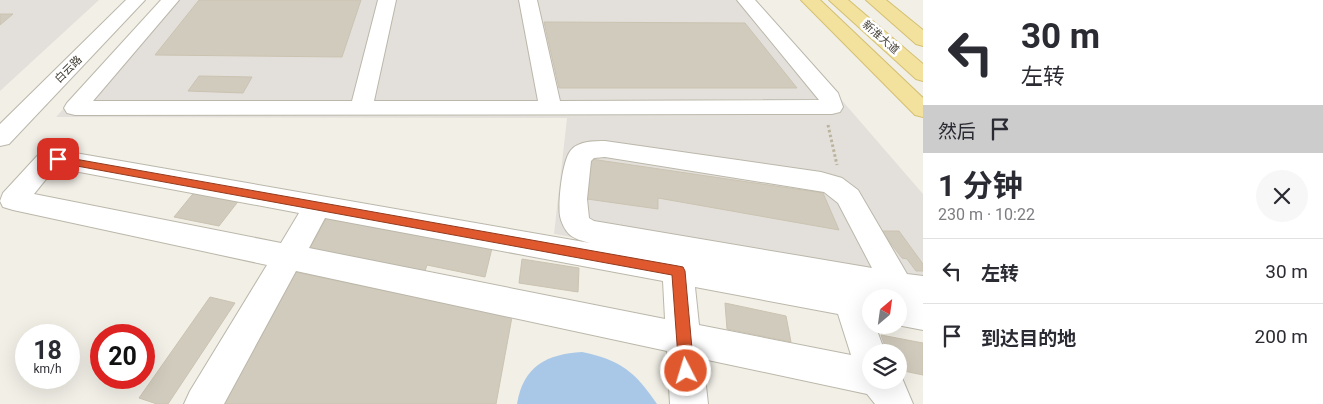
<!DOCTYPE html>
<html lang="zh">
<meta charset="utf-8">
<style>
:root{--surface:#fff;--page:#f7f7f7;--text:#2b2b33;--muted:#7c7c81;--line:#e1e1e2}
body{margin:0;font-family:Roboto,"Noto Sans SC",sans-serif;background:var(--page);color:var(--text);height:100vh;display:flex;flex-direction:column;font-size:19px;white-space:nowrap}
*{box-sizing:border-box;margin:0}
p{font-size:16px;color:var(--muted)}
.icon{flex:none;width:28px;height:28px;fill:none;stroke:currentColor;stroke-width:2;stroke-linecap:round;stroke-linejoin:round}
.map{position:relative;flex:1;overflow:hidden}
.sheet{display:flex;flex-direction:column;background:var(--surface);width:400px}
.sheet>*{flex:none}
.guide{background:#fff;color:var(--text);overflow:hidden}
.needle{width:32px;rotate:29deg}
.fabs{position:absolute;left:862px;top:289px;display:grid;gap:10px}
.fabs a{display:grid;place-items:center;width:45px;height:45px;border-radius:50%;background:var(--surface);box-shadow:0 5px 20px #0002;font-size:25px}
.speed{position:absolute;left:15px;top:324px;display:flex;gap:10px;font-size:25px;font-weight:700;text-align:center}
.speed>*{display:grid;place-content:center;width:65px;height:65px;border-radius:50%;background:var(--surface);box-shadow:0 5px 20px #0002;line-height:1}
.speed small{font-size:12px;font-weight:400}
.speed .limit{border:8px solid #d22;background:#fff;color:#111}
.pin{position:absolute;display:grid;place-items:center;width:42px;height:42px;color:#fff;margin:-21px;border-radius:10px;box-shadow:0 2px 8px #0006}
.me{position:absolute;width:55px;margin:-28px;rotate:355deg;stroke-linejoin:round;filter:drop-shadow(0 0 4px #0008)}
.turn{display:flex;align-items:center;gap:18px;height:105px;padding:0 15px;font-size:22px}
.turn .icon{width:65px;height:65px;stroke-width:2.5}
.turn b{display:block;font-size:35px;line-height:42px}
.then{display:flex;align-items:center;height:48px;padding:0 15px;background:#0003;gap:10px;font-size:19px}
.round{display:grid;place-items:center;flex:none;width:52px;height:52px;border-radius:26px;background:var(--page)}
.headline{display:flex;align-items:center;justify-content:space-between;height:85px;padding:0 15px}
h1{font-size:30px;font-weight:700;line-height:38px}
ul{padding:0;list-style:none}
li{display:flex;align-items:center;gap:15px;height:65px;padding:0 15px;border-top:1px solid var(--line)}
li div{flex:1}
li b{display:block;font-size:19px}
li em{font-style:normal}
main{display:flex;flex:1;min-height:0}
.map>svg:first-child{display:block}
.industrial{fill:#e3e0db}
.water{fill:#a9c8e7}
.building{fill:#d1cbbd;stroke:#cbc3b1}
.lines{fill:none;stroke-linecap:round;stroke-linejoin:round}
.minor-casing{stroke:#bbb7aa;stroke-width:2}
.major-casing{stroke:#d5c071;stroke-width:2}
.path{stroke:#bbb39d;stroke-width:3;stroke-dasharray:2.5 2.5;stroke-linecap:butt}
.minor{fill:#fff;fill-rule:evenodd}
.major{fill:#f2e29e;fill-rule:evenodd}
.route{fill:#e0592e;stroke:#923a1e}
.labels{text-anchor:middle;stroke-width:5;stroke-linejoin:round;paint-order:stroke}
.far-street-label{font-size:11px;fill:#433f36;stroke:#fff}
</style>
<main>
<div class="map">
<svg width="923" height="404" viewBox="0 0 923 404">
<rect width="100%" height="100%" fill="#f1efe6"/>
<!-- industrial -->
<path class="industrial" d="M0,0H99L0,91Z
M161,0H755L923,194V297L554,234L567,118L56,117Z"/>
<!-- water -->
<path class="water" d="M582,352C621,360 635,372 657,404H517C523,366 547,354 582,352Z"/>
<!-- building -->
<path class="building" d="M199,0H361L342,57L155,55Z
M0,14H13L0,25Z
M544,22L745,23L797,88H559Z
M199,76L252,77L243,93L188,91Z
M591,159L823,193L839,230L658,198V209L587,199Z
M196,190L240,199L219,226L174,217Z
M329,213L493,244L485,277L427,265L424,274L309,250Z
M881,231H899L923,264V271H916L907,259L902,258Z
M522,259L579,268L578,292L519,283Z
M295,272L512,317L496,404H222Z
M210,297L235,303L168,404H157L139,398Z
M725,303L786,316L791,342L727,329Z
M881,335L923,343V375L899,370V352H887Z"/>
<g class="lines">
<!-- minor casing -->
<g class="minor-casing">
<path id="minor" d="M126,0H145L9,144L0,146V124Z
M161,0H179L93,101H352L378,0H396L374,101H538L519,0H537L560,101L819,100L737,0H755L838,93L843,107L840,112L832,114L75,115L67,113L64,108L67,103Z
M605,141L821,172L842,178L858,190L907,274L923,276V330L897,325L899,298H871V325H875L885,352H871V380H899V374L902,378L913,404H875L867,394L703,359L708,404H670L667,351L296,271L224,404H184L190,391L267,265L13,210L3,207L0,201L3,193L38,155L58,150L590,243C583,241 574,239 569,234C565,230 561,222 560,216C558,203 562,158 572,149C580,141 594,141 605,141ZM605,157L824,192L838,203L872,268L594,221L589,218L587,199L591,161L594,158ZM55,168H58L299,213L281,243L34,194ZM325,218L663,281L665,319L309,248ZM695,287L838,314L851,355L699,325Z"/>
</g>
<!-- major casing -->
<g class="major-casing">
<path id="major" d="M801,0H820L923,98V117L915,115Z
M829,0H848L923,64V81L916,79Z
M866,0H886L923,30V46L916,44Z"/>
</g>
<!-- path -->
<path class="path" d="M828,125L837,165"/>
<!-- minor -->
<use href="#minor" class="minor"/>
<!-- major -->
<use href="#major" class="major"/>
</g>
<!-- route -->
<path class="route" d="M58,156L678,266L683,267L685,271L694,371L692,376L686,378L681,376L679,371L672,275L55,162L53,159L55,157Z"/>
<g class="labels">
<!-- far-street labels -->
<g class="far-street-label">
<text transform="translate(881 37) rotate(41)" y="4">新淮大道</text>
<text transform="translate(68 69) rotate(-45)" y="4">白云路</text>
</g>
</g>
</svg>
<div class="fabs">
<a><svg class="needle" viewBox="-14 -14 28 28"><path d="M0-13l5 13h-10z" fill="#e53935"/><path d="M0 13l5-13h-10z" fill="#7c7c81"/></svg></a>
<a><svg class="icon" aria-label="layers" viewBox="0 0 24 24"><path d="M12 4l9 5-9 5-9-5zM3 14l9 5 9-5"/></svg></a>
</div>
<div class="speed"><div>18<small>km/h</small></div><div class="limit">20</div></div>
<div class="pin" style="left:58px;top:159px;background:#d93025"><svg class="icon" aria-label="arrive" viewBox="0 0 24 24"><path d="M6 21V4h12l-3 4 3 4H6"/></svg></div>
<svg class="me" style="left:686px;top:371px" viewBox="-20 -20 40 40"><circle r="17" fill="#e0592e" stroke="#fff" stroke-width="3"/><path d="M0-11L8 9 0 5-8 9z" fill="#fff"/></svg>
</div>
<section class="sheet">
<div class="guide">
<div class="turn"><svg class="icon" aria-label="left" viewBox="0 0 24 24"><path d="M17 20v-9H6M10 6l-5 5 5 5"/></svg><div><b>30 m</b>左转</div></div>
<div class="then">然后<svg class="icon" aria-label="arrive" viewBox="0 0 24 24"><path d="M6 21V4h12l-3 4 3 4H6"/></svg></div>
</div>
<div class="headline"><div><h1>1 分钟</h1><p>230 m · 10:22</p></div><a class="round"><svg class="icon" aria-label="close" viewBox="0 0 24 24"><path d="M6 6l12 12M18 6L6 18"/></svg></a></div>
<ul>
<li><svg class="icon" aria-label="left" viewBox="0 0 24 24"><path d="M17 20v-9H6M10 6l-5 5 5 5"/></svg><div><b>左转</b></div><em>30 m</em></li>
<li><svg class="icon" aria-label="arrive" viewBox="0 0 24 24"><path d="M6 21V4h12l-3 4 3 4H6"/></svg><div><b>到达目的地</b></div><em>200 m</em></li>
</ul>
</section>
</main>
